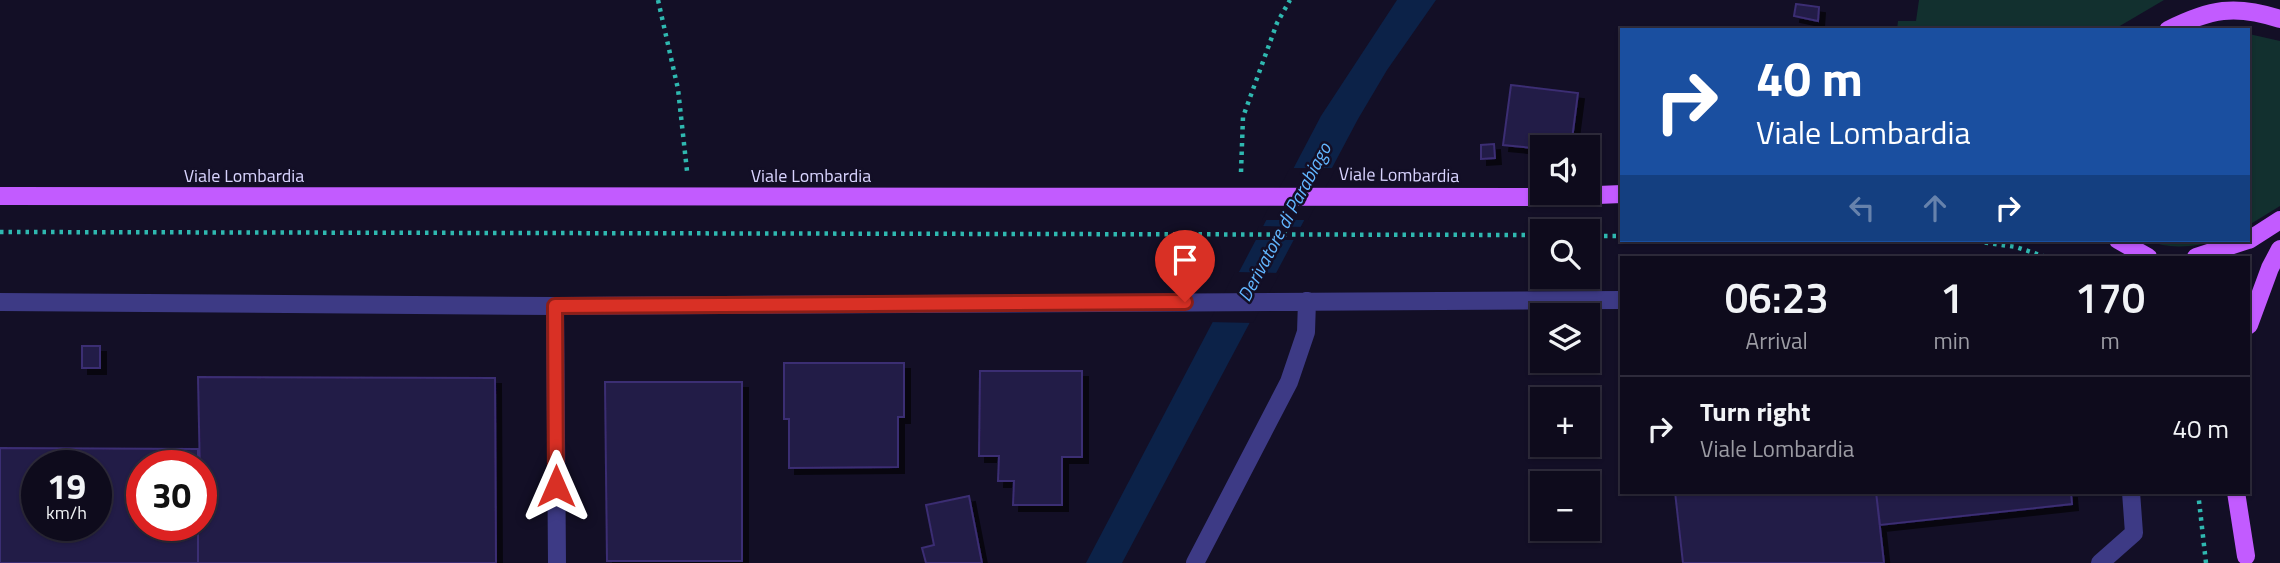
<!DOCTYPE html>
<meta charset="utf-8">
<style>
:root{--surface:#0e0b1c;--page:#1c1929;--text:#f1f3f6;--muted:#9b9ba3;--line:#2e2b3b}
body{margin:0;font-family:"Titillium Web",sans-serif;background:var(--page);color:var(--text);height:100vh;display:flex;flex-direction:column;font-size:26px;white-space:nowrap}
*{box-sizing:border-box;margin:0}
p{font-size:23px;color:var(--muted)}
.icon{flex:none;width:38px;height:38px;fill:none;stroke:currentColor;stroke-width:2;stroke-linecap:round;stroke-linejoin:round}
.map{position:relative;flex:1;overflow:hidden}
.drawer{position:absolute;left:1620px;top:256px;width:630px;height:238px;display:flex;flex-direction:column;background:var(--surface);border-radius:0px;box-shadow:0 2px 5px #0004,0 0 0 2px var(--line)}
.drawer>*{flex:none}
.hud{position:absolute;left:1620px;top:28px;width:630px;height:214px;border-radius:0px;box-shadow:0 2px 5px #0004,0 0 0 2px var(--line);background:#1a4fa0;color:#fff;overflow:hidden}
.fabs{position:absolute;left:1530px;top:135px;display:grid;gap:14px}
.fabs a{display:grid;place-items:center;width:70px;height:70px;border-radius:0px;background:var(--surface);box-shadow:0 2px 5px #0004,0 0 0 2px var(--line);font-size:35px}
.speed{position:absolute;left:21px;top:450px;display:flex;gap:14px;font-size:35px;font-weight:700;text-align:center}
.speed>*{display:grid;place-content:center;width:91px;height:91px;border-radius:50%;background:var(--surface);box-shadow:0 2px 5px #0004,0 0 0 2px var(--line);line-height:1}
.speed small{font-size:18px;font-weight:400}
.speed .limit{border:10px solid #d22;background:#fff;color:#111}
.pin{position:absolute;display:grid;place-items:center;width:60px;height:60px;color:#fff;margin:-72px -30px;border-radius:50% 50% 50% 0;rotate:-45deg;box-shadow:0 0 7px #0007}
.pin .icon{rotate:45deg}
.me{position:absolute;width:77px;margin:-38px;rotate:0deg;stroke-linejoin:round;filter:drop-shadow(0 0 5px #0008)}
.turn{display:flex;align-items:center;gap:24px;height:147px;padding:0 21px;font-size:32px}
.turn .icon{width:91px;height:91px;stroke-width:2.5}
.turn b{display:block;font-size:49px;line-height:60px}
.lanes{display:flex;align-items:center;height:66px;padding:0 21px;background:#0003;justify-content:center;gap:35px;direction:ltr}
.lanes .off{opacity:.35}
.eta{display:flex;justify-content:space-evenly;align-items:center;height:119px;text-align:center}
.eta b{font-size:42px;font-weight:600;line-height:49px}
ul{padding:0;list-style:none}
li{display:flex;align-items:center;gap:21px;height:105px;padding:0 21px;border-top:2px solid var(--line)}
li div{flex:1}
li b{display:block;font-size:26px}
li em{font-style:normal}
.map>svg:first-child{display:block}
.green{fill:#12302f}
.water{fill:#0c2248}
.pier{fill:#130f26}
.building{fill:#241b47;stroke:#3b2d73;stroke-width:2;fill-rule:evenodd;filter:url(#shadow)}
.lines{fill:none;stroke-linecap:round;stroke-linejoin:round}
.path{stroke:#2fb8b0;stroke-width:4.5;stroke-dasharray:3.5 5;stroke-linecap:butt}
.minor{stroke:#3d3a85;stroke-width:18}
.major{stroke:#c25bff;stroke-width:18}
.route-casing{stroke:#8d1f18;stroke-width:18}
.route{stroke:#d93025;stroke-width:12}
.labels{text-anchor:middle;stroke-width:5;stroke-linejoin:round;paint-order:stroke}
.street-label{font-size:18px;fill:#d9d4ff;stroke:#130f26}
.water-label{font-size:19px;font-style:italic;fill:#62b6ff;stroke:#130f26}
</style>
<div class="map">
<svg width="2280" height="563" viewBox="0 0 2280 563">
<defs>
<filter id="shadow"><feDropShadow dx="6" dy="6" stdDeviation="0" flood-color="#0009"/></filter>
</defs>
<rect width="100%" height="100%" fill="#130f26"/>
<!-- green -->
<path class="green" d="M1919,0H2164L2113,30H1897L1898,21H1916Z
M2249,34L2280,41V206L2249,225Z
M2147,240H2218C2195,247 2169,250 2147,240Z"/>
<!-- water -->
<path class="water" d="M1397,0H1436L1387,70L1358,119L1122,563H1086L1321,116Z"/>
<!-- pier -->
<path class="pier" d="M1290,168H1336L1308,220H1262Z
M1259,226L1304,227L1297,240H1252Z
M1235,272L1280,273L1253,323L1209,322Z"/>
<!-- building -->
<path class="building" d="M1796,4L1819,7L1818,21L1794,16Z
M1511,85L1578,93L1571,147L1542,149L1503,145Z
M1494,144L1495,158L1481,159V145Z
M82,346H100V368H82Z
M784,363H904V417H898V467L789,468V419H784Z
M980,371H1082V457H1062V505H1013L1014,481H998L999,456H979Z
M198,377L495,378L496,563H198V525H201Z
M605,382H742V561H607Z
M0,448L198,449V466H142V525H198V563H0ZM37,466H96V525H37Z
M1675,492H1876L1884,563H1683Z
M1876,492H2071L2072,504L1880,525Z
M969,496L982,563H926L922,548L934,545L926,505Z"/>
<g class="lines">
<!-- path -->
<path class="path" d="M658,0L678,89L687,171
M1241,172L1243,117L1277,23L1290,0
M0,232L1542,235
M1587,236H1622
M1968,240L2016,247L2046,257
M2198,492L2206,563"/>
<!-- minor -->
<path class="minor" d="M0,302L555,306L1622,300
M555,306L557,563
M1195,563L1289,382L1306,332L1307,301
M2100,563L2134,533L2131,492"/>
<!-- major -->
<path class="major" d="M2168,30C2210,9 2235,4 2280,19
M0,196L1549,197L1622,194
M2118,240L2148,257
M2249,240L2280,220
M2196,257L2248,240
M2249,325L2270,268L2280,249
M2236,492L2246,556"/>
</g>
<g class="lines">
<!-- route casing -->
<g class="route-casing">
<path id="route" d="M556,486L555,306L1185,302"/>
</g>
<!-- route -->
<use href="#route" class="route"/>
</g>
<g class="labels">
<!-- street labels -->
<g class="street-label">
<text transform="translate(1399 175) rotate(1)" y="6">Viale Lombardia</text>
<text x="244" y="182">Viale Lombardia</text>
<text x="811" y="182">Viale Lombardia</text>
</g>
<!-- water labels -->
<g class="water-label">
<text transform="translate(1284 222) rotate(-62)" y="7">Derivatore di Parabiago</text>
</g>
</g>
</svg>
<div class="fabs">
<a><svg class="icon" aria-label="sound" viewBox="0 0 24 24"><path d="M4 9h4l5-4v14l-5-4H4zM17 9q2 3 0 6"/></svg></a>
<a><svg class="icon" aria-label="search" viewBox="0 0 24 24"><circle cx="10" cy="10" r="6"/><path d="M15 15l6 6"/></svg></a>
<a><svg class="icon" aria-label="layers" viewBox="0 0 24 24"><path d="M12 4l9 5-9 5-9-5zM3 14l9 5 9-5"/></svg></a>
<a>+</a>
<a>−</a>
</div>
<div class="speed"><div>19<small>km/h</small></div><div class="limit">30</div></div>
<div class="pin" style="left:1185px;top:302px;background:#d93025"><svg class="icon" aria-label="arrive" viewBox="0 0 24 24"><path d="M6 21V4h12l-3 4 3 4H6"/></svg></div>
<svg class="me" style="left:556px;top:486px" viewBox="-20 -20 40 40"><path d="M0-17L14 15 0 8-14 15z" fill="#d93025" stroke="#fff" stroke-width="4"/></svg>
<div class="hud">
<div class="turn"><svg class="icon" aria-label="right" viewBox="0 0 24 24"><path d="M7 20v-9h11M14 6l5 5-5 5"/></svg><div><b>40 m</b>Viale Lombardia</div></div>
<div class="lanes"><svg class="icon off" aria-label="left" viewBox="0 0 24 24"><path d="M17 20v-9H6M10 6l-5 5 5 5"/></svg><svg class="icon off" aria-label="ahead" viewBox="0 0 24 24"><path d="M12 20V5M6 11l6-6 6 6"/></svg><svg class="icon" aria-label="right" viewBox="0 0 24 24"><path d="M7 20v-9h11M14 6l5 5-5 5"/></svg></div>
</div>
<section class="drawer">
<div class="eta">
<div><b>06:23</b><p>Arrival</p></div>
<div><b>1</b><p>min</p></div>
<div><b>170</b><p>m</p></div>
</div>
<ul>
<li><svg class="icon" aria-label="right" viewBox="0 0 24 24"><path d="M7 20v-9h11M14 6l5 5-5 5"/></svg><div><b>Turn right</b><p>Viale Lombardia</p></div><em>40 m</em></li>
</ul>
</section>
</div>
